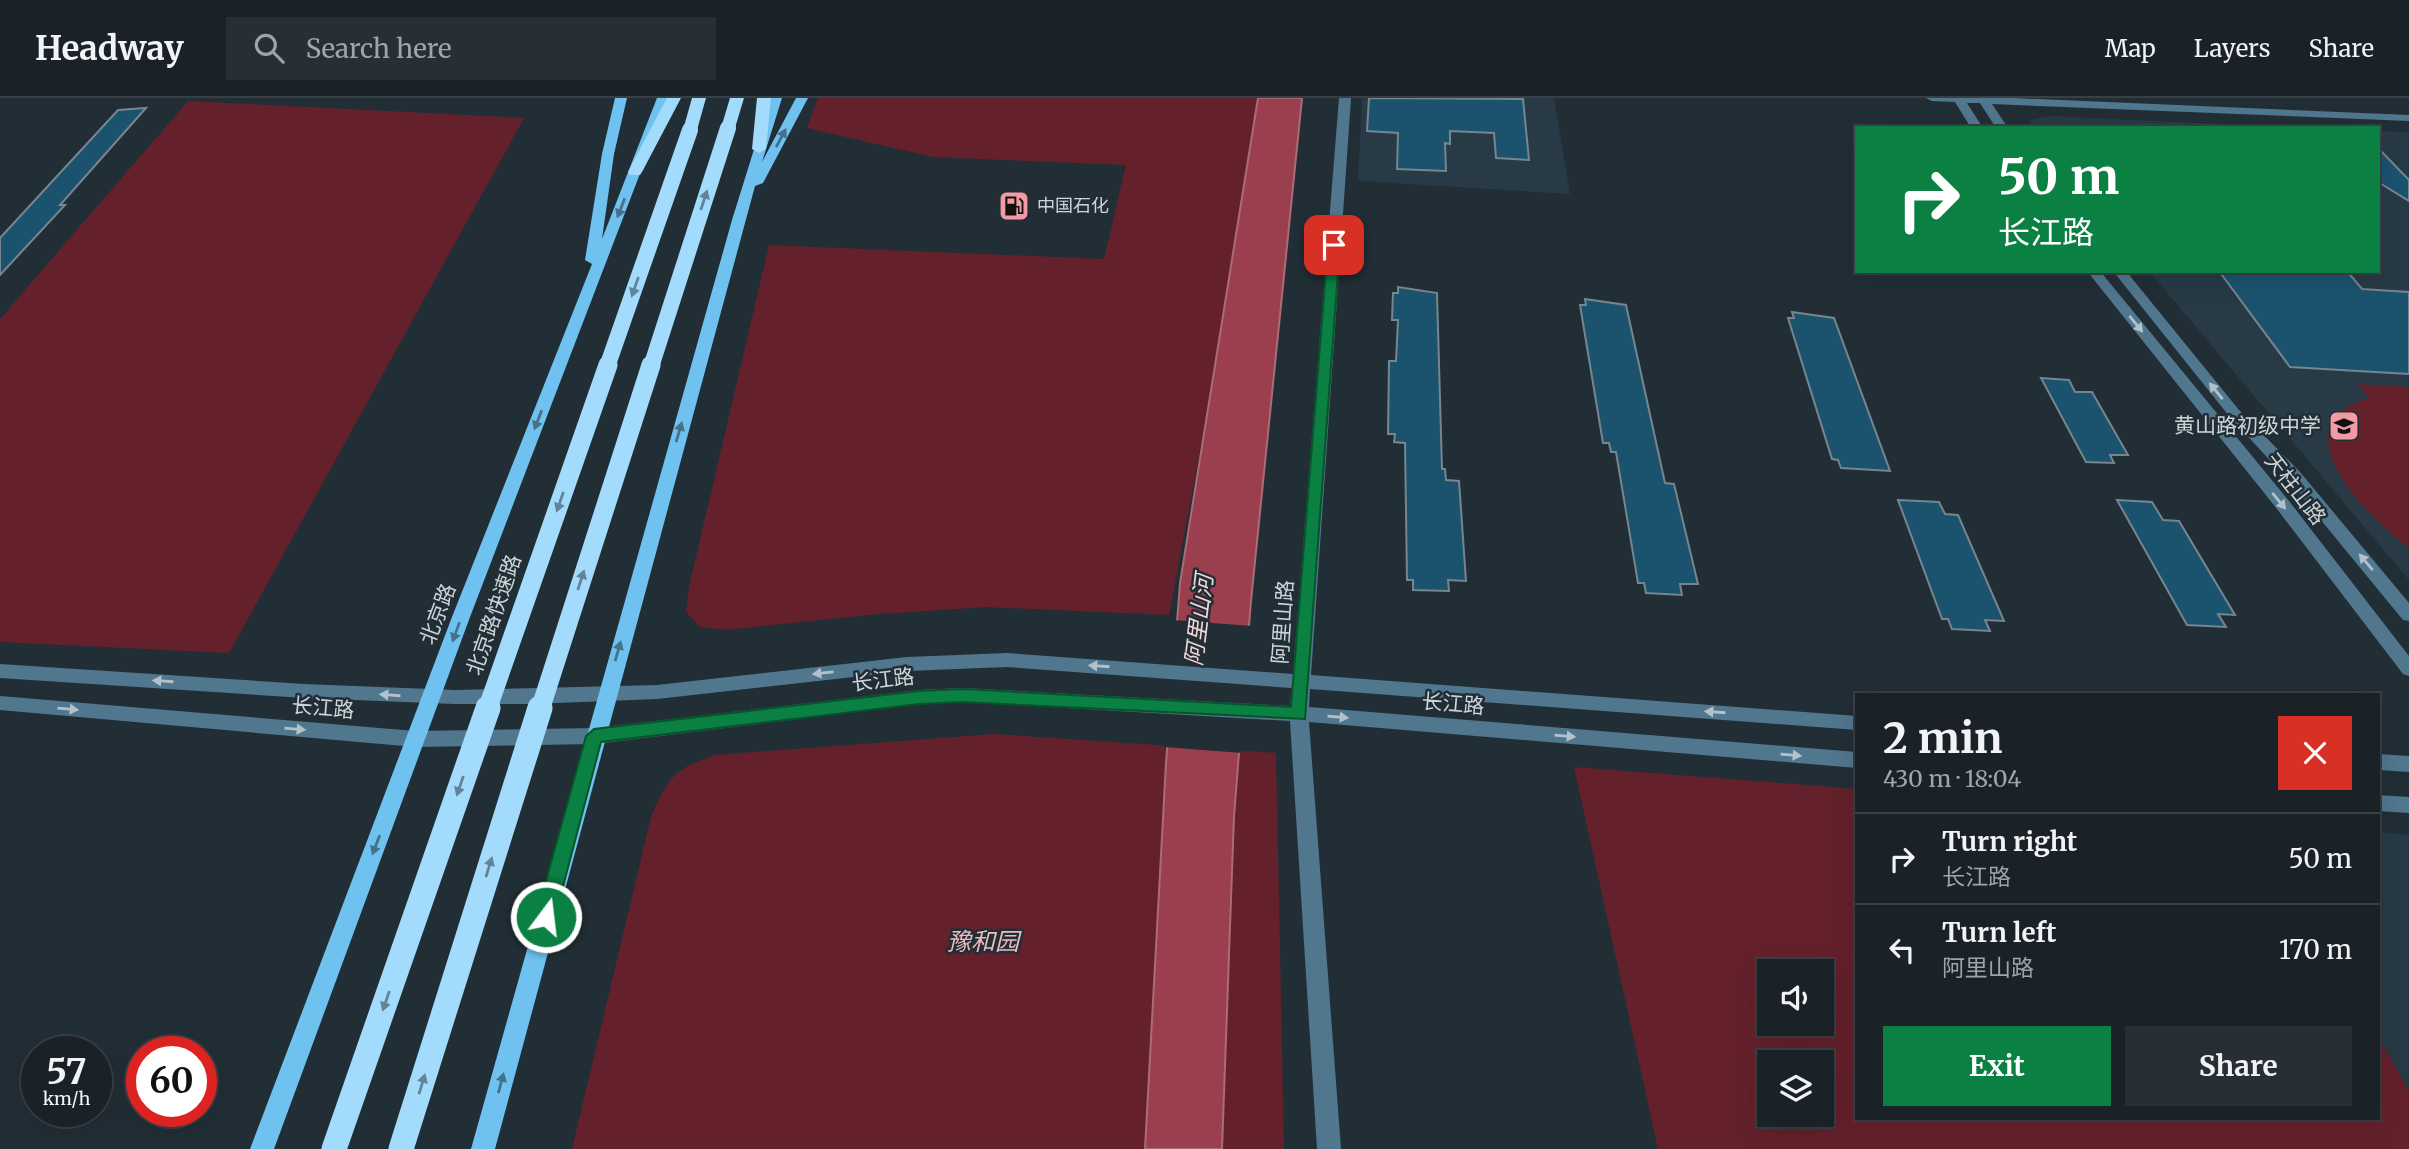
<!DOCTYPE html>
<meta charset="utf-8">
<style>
:root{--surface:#1a2228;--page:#272f34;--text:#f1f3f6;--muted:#9fa4a8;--line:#383f45;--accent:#0b8043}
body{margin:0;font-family:Merriweather,"Noto Sans SC",serif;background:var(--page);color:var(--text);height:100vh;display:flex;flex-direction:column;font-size:26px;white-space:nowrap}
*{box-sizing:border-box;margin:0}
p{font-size:23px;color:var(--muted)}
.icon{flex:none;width:38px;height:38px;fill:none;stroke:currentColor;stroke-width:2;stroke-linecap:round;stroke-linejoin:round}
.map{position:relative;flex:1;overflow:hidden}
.side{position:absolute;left:1855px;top:595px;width:525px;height:427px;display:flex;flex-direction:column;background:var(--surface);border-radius:0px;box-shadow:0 7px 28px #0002,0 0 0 2px var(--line)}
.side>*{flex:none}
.guide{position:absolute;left:1855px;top:28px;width:525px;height:147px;border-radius:0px;box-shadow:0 7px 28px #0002,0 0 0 2px var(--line);background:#0b8043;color:#fff;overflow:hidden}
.buttons{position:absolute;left:1757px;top:861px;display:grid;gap:14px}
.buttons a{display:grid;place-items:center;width:77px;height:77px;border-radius:0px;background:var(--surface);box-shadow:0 7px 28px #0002,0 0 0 2px var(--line);font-size:35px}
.speed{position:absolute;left:21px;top:938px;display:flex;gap:14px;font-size:35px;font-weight:700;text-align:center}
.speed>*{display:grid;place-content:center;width:91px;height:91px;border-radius:50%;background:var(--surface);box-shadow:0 7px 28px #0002,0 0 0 2px var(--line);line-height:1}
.speed small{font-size:18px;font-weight:400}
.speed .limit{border:10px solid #d22;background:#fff;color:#111}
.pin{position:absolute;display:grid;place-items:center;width:60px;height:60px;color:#fff;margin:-30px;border-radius:14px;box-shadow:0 4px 10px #0006}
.me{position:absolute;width:77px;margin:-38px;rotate:15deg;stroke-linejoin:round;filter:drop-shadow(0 0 5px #0008)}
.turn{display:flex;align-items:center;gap:24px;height:147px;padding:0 28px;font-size:32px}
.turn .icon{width:91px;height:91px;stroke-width:2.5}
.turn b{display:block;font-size:49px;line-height:60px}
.round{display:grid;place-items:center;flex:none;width:74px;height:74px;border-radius:0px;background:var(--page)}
.head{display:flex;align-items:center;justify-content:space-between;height:119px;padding:0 28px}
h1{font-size:42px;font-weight:700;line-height:52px}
.cta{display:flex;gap:14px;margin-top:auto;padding:14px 28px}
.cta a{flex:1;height:80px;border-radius:0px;background:var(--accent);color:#fff;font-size:28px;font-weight:700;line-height:80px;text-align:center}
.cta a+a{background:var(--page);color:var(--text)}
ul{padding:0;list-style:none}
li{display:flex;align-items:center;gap:21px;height:91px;padding:0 28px;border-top:2px solid var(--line)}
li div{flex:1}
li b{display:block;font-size:26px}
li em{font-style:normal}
header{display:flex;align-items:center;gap:42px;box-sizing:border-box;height:98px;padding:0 35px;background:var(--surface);border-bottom:2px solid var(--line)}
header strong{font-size:33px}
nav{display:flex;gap:38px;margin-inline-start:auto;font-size:24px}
.search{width:490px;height:63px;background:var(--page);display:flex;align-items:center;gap:18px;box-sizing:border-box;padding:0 24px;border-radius:0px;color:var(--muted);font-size:26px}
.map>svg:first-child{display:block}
.built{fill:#273a45}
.green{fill:#64212c;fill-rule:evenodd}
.water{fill:#9b3f4e;stroke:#aa6c78;stroke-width:2}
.pier{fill:#222e36}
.building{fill:#1b536f;stroke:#76858e;stroke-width:2}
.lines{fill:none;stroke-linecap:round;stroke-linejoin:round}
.minor{fill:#51778e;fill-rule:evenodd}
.major{fill:#6fc2f0;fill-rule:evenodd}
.highway{fill:#a3dbfc;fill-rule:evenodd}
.highway-bridge-far2{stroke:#a3dbfc;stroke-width:16}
.highway-bridge-far1{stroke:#a3dbfc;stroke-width:19}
.highway-bridge{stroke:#a3dbfc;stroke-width:25}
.oneway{fill:#45718a}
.oneway2{fill:#628499}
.oneway3{fill:#b3c1ca}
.route{fill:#0b8043;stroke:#07532c;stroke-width:2}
.labels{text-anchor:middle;stroke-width:5;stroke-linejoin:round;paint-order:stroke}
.far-poi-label{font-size:18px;fill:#ccd4d9;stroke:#222e36;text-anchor:start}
.poi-label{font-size:21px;fill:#ccd4d9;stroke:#222e36;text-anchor:end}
.street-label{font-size:21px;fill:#ccd4d9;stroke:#222e36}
.water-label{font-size:23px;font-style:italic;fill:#f1d5d7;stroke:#222e36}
.near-park-label{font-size:24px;font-style:italic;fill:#efbabe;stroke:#222e36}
</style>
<header>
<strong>Headway</strong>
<div class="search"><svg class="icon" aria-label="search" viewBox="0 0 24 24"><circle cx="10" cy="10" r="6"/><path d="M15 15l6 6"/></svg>Search here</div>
<nav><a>Map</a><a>Layers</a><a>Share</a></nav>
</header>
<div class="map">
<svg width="2409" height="1051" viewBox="0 0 2409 1051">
<rect width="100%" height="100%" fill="#222e36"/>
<!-- built -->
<path class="built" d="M1362,0H1554L1570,96L1358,83Z
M2050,18L2306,30H2031V22Z
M2378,33L2409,34V482L2149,173H2378Z
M2378,734L2409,737V993L2378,938Z"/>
<!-- green -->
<path class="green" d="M818,0H1262L1228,204L1169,517L985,509L867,517L726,532L700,529L686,514L689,489L769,147L1104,161L1126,67L933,59L807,30Z
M188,3L524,20L229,555L0,544V221Z
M2358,286L2409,289V450C2367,419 2275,327 2369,300Z
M994,636L1276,655L1284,1051H572L651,719C669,678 673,672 715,657Z
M1574,669L1857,691V1020H2378V938L2409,993V1051H1658ZM1822,873V926H1769V873ZM1822,964V1017H1769V964Z"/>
<!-- water -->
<path class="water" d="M1258,0H1302L1251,503L1234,718L1222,1051H1145L1166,665L1180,485Z"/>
<!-- pier -->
<path class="pier" d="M1173,522L1252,528L1242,655L1164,649Z"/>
<!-- building -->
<path class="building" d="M1369,0L1523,1L1529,62L1496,60L1494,35L1450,33V46L1445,45L1446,73L1397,71L1398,35L1367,33Z
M146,10L60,107H65L0,177V140L118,12Z
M2378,50L2409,82V103L2378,84Z
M2219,173H2347L2362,191L2409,194V276L2290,269Z
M1398,189L1437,195L1442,371H1445L1446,382L1459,383L1466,483L1448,482L1449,493L1413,492V482H1407L1405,345L1394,344L1395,336H1388L1389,263H1396L1398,222H1392L1393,195H1398Z
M1585,201L1626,207L1665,385L1674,386L1698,486H1680L1682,497L1646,495L1644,485H1638L1616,354H1611L1609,345H1603L1580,207H1586Z
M1792,214L1834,220L1890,373L1841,370L1838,362L1832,361L1788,220H1794Z
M2041,280L2069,282L2075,294H2092L2128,357H2110L2114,365L2086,364Z
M1898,402L1939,404L1945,416L1958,417L2004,523L1985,522L1990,533L1952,531L1948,521H1942Z
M2117,402L2152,404L2163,422L2179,423L2235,517L2218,516L2226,529L2187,527Z"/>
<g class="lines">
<!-- minor -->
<path class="minor" d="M1339,0H1351L1311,577L1857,618V632L1310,591L1309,609L1857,654V670L1309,624L1341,1051H1317L1290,623L963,604L919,606L595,646L415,649L0,612V598L415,633L595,630L919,592L963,590L1290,608L1292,590L1007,569L907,573L657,601L531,606H455L304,600L0,580V566L304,586L455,592L657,587L907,559L1007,555L1293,576Z
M1926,0H2013L2409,17V23L1992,6L2008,30H1996L1980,5H1967L1983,30H1971L1955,4L1932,3Z
M2087,173H2100L2289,403L2409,558V578L2403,576L2277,411Z
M2113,173H2126L2239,312L2300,374L2409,505V523L2403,522L2288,382L2229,318Z
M2378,656L2409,658V674L2378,672Z
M2378,697L2409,699V715L2378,713Z"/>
<!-- major -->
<path class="major" d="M615,0H627L614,56L602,141L657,0H669L470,519L274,1051H250L452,519L592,166L585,162L602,56Z
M770,0H782L762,64L796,0H808L763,85L755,88L495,1051H471L732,122Z"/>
<!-- highway -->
<path class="highway" d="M667,0H681L642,74L640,77H630L628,74Z
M692,0H706L697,32L690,36L683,32Z
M730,0H744L735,30L728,34L721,30Z
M757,0H771L766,51L759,55L752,51Z"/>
<!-- highway-bridge-far2 -->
<path class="highway-bridge-far2" d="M607,269L690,32
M651,269L728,30"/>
<!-- highway-bridge-far1 -->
<path class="highway-bridge-far1" d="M487,612L608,267
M540,612L651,267"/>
<!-- highway-bridge -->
<path class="highway-bridge" d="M334,1051L488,610
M401,1051L540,610"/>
</g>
<!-- one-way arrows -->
<defs><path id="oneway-solid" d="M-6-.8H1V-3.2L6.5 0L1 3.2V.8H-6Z" transform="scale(1.75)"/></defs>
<g class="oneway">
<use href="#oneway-solid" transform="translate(781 40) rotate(-62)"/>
<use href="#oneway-solid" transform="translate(621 110) rotate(111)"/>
<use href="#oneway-solid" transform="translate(538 322) rotate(111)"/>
<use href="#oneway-solid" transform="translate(679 334) rotate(-74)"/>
<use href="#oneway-solid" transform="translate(456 534) rotate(110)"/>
<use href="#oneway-solid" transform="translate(618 553) rotate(-74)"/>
<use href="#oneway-solid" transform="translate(376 747) rotate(111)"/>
<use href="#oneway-solid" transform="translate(501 985) rotate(-75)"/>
</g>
<g class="oneway2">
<use href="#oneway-solid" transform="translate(704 102) rotate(-72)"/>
<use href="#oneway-solid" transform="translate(635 189) rotate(109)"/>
<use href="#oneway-solid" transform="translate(560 404) rotate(109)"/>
<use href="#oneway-solid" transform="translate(581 482) rotate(-72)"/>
<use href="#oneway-solid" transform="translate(460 688) rotate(109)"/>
<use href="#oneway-solid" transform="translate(489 769) rotate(-73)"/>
<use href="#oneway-solid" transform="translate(386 903) rotate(109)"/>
<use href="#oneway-solid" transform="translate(422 986) rotate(-73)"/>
</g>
<g class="oneway3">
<use href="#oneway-solid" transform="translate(2136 226) rotate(51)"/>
<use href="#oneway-solid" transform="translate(2216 293) rotate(-129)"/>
<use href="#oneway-solid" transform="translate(2279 403) rotate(51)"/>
<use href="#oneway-solid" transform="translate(2366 464) rotate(-130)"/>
<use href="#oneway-solid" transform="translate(1099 568) rotate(-176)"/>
<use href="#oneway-solid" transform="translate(823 575) rotate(174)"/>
<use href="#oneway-solid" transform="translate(163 583) rotate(-176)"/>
<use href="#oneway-solid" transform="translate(390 597) rotate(-176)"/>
<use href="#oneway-solid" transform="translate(68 611) rotate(5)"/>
<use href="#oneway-solid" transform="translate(1715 614) rotate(-176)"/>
<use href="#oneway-solid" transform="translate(1338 619) rotate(5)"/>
<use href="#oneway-solid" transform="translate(295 631) rotate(5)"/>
<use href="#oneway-solid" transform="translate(1565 638) rotate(5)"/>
<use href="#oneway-solid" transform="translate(1791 657) rotate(5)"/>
</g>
<!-- route -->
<path class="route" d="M1334,143L1340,147L1305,621L963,604L919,606L601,644L555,819L552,825L546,827L539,825L536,819L586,638L594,631L919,593L963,591L1291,609L1328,147Z"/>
<!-- icons -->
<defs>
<g id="fuel-square" transform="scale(1.575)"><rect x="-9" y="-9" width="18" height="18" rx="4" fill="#f49aa4" stroke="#222e36"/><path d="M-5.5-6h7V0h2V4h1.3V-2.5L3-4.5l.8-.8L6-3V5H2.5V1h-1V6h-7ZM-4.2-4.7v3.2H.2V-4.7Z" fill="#111"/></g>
<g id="school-square" transform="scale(1.575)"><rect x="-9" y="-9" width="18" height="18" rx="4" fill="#f49aa4" stroke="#222e36"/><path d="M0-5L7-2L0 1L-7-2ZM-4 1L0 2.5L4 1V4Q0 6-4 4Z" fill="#111"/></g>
</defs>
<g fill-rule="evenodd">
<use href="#fuel-square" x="1014" y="108"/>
<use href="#school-square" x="2344" y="328"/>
</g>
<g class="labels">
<!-- far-poi labels -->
<g class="far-poi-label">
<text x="1037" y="114">中国石化</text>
</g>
<!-- poi labels -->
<g class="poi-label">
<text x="2321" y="335">黄山路初级中学</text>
</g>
<!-- street labels -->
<g class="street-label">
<text transform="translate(2295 391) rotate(52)" y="7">天柱山路</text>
<text transform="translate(438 516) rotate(-69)" y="7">北京路</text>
<text transform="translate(494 517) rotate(-71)" y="7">北京路快速路</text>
<text transform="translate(1283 524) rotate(-86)" y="7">阿里山路</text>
<text transform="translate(883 582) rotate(-7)" y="7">长江路</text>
<text transform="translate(1453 606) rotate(5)" y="7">长江路</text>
<text transform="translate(323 610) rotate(5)" y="7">长江路</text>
</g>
<!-- water labels -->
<g class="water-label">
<text transform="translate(1199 522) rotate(-83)" y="8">阿里山河</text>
</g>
<!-- near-park labels -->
<g class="near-park-label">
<text x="983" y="852">豫和园</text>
</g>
</g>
</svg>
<div class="buttons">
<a><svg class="icon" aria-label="sound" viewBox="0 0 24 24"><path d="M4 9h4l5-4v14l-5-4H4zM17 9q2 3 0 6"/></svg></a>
<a><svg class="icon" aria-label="layers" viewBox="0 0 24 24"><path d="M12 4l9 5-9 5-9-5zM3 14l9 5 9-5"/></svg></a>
</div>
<div class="speed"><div>57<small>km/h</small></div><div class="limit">60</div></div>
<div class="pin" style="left:1334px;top:147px;background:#d93025"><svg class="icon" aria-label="arrive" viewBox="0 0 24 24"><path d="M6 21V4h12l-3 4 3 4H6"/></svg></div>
<svg class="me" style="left:546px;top:819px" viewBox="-20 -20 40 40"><circle r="17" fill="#0b8043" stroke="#fff" stroke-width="3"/><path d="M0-11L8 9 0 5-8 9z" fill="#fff"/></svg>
<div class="guide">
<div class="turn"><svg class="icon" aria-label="right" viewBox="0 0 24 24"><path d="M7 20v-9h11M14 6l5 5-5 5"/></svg><div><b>50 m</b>长江路</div></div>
</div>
<section class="side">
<div class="head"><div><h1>2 min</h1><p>430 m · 18:04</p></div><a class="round" style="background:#d93025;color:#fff"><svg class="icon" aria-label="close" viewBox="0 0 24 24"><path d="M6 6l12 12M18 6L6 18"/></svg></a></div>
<ul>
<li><svg class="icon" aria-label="right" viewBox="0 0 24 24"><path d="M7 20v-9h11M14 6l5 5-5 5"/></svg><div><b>Turn right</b><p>长江路</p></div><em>50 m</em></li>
<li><svg class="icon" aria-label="left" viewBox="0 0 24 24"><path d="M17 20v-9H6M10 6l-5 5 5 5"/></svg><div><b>Turn left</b><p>阿里山路</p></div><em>170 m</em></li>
</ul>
<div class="cta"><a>Exit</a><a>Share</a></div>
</section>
</div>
